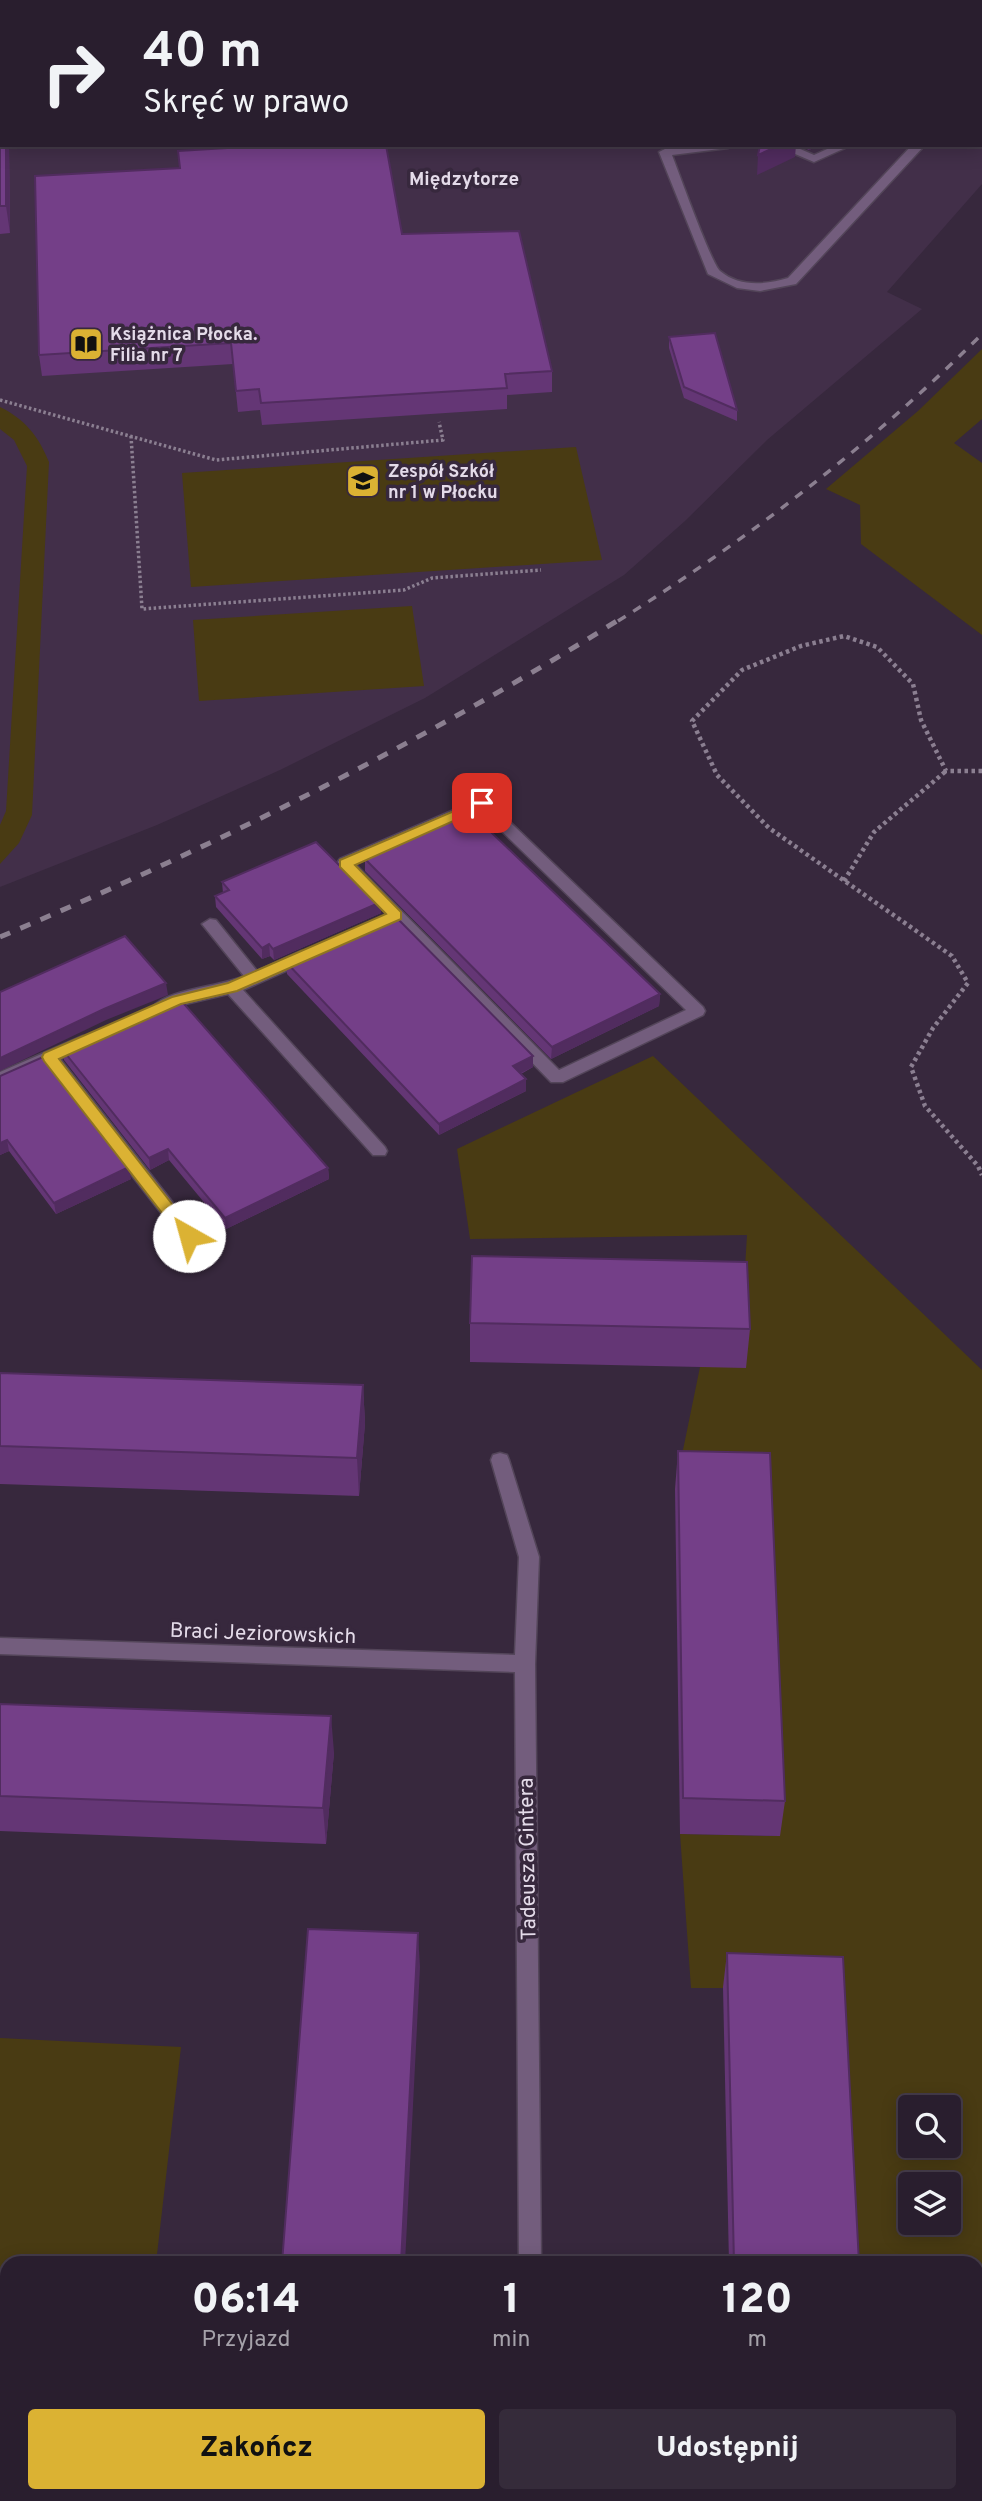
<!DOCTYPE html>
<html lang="pl">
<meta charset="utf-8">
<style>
:root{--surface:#291e2e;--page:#352b3a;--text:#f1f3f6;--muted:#a5a2aa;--line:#453c4a;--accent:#dbb233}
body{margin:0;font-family:Overpass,sans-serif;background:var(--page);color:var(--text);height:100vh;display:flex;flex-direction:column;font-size:26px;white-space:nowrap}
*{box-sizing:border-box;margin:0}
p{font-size:23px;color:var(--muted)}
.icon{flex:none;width:38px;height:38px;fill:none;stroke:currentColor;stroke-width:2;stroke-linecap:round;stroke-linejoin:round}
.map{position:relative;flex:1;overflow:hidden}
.drawer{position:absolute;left:0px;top:2256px;width:984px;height:247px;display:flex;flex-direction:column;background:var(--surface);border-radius:21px 21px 0 0;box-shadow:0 4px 18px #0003,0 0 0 2px var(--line)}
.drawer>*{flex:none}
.banner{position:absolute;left:0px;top:0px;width:984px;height:147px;box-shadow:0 4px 18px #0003,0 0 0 2px var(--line);background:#291e2e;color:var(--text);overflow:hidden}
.tools{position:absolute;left:898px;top:2095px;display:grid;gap:14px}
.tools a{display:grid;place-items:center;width:63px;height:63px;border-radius:7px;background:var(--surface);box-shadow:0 4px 18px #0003,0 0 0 2px var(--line);font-size:35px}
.pin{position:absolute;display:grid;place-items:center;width:60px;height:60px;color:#fff;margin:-30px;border-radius:14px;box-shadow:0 4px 10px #0006}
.me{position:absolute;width:77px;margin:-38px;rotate:322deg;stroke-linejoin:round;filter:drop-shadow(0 0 5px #0008)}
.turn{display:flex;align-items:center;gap:24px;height:147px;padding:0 28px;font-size:32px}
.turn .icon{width:91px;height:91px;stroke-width:2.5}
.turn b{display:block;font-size:49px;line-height:60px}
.eta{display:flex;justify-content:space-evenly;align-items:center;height:119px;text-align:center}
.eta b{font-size:42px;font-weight:800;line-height:49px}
.primary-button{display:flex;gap:14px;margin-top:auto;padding:14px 28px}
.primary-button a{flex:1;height:80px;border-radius:7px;background:var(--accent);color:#111;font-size:28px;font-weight:800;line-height:80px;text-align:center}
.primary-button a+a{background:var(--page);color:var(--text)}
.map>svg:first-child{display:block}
.built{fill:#422f49}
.green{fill:#493b13;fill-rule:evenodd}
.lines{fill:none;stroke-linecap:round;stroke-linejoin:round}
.service-casing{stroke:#534559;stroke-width:3}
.minor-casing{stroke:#534559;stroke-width:3}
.path-far1{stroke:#8b7f91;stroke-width:3.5;stroke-dasharray:2.5 2.5;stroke-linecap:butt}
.path{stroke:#8b7f91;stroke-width:4.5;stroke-dasharray:3.5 3.5;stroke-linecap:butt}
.service{fill:#735d7d;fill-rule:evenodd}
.minor{fill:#735d7d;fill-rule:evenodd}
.rail-far1{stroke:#8b7f90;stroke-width:3.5;stroke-dasharray:9 9;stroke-linecap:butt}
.rail{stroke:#8b7f90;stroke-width:5;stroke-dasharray:11 11;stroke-linecap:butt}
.wall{fill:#643675}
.shaded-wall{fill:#512c5f}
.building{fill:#743f88;stroke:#512c5f;stroke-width:2}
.route{fill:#dbb233;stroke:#8e7421;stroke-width:2}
.labels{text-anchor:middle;stroke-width:7;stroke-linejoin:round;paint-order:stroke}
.far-poi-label{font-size:18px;font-weight:bold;fill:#e4dbe9;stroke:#37283d;text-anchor:start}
.far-neighbourhood-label{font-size:19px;font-weight:bold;fill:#e4dbe9;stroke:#37283d}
.street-label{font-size:21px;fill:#e4dbe9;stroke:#37283d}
</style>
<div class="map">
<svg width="982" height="2501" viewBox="0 0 982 2501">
<rect width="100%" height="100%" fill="#37283d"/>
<!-- built -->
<path class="built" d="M181,0H569V2H181Z
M982,44V184L887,292L922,309L767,440L685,521L624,575L425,698L280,770L157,825L0,887V129L2,145H982Z"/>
<!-- green -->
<path class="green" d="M982,349V419L954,443L982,463V635L861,544L860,505L826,489L918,411Z
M0,407C25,419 39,437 49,462L32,815L19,843L0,864V825L6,811L27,466L14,440L0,429Z
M576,447L602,560L191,587L182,473Z
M412,606L424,686L199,701L193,620Z
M653,1056L982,1370V2501H883V2496H976V2263H850L736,1988H691L680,1834L779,1836L675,1489L700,1367L743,1301L747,1235L470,1239L457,1149ZM910,2107H948V2146H910ZM910,2184H948V2222H910Z
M0,2038L181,2047L156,2263H7V2281H0Z"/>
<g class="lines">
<!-- service casing -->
<g class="service-casing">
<path id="service" d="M695,145H734L728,148L672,155C679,173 711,263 720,271C739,287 765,285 788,278L912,145H925L796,284L760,291L737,288L708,274L659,152L665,149Z
M774,145H791L814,155L836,145H852L814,162Z"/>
</g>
<!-- minor casing -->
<g class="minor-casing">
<path id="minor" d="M784,0H794L795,2H785Z
M932,0H943L944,2H933Z
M0,58H2V64H0Z
M482,798L487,800L703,1007L705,1011L703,1015L563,1082H551L337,863L340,859ZM480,810L686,1010L559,1070L355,864Z
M210,919L216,920L257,971L301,951H313L315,955L313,959L243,990L385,1147L387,1151L385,1155H373L228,994L181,1005L160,1014L154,1012L152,1008C166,989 220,987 244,976L202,924Z
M83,1036L91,1042L89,1046L60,1059L195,1231L198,1236L195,1241H183L46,1065L0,1085V1072Z
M500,1453L507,1455L509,1460L539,1557L535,1664L541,2263H519L515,1672L0,1654V1638L515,1655L519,1557L491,1460L493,1455Z
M520,2496H544V2501H520Z"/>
</g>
<!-- path-far1 -->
<path class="path-far1" d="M50,1L62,0
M200,145L201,148
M0,400L216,460L443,440L439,422
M131,436L142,609L404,590L432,578L541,570"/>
<!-- path -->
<path class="path" d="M982,771H946L921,720L913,684L877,647L844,636L801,646L742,670L692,721L717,775L769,828L952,956L968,983L933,1028L911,1067L925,1106L978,1166L982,1175
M844,881L874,832L946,771"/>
<!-- service -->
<use href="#service" class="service"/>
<!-- minor -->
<use href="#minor" class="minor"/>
<!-- rail-far1 -->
<path class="rail-far1" d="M618,621C750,538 872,444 982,334"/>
<!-- rail -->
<path class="rail" d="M0,937C215,846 422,743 620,619"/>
</g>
<!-- wall -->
<path class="wall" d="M962,0H982V9V2H962Z
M0,111L2,145H9L10,233L0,234Z
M798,145H820L809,150Z
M402,234L552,371V392L507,395V409L262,425L260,410L238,412L233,364L42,376L39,355Z
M669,337L737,410V421L684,398L669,348Z
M365,859L660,994L659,1006L551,1059L365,871Z
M222,882L381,913L274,960L270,956L262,959L216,907L215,896L223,893Z
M286,962L533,1056V1067L521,1074L526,1079V1091L439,1135L287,974Z
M62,1049L328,1168L329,1179L226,1229L169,1160L150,1170L64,1060Z
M0,1076L131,1179L56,1214L9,1151L0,1155Z
M470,1323L750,1329L746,1368L470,1362Z
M0,1373L363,1385L365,1423L359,1496L0,1484Z
M678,1451L785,1801L780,1836L680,1834L675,1489Z
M0,1704L334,1752L326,1844L0,1831Z
M727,1953L859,2263H729L723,1987Z
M760,2496H893L894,2501H760Z"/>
<!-- shaded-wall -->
<path class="shaded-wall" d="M6,145H9L10,233L6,206Z
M780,145H796L795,157L757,175L758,155Z
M810,145H820L809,150Z
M381,902V913L274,960L273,949Z
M269,944L270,956L262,959V948Z
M166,983L168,995L106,1020L0,1071V1058L104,1009Z
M660,994L659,1006L551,1059L552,1047Z
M533,1056V1067L513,1077V1066Z
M526,1079V1091L439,1135V1124Z
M7,1140L9,1151L0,1155V1143Z
M168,1149L169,1160L150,1170L149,1158Z
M129,1167L131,1179L56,1214L54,1203Z
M328,1168L329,1179L226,1229L225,1218Z
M363,1385L365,1423L359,1496L357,1458Z
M331,1716L334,1752L326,1844L323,1808Z
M418,1933L420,1967L405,2263H401Z
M127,2496H138L137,2501H126Z"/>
<!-- building -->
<path class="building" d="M0,111H2V145H6V206H0Z
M275,145H386L402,234L519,231L552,371L505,374L507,388L261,403L259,389L236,391L231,343L39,355L35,176L180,168L178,151Z
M760,145H780L758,155Z
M715,333L737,410L684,387L669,337Z
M470,812L660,994L552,1047L365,859Z
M316,842L343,869L347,867L381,902L273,949L269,944L262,948L215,896L229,890L222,882Z
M394,915L533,1056L513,1066L526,1079L439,1124L286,962Z
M125,936L166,983L104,1009L0,1058V992Z
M178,997L328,1168L225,1218L168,1149L149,1158L62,1049Z
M43,1057L129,1167L54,1203L7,1140L0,1143V1076Z
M472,1256L747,1262L750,1329L470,1323Z
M0,1373L363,1385L357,1458L0,1446Z
M678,1451L770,1453L785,1801L683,1798Z
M0,1704L331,1716L323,1808L0,1796Z
M308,1929L418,1933L401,2263H282Z
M727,1953L843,1957L859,2263H734Z
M0,2417L7,2418V2496H127L126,2501H0Z
M767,2496H893L894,2501H767Z"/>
<!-- route -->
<path class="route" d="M482,799L489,803L487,806L355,865L401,912V919L237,991L181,1004L59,1059L197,1236L194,1240H183L44,1061L42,1057L44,1053L172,997L228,983L386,914L340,867V860Z"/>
<!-- icons -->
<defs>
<g id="library-square" transform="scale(1.75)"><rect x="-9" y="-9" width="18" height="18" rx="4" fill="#dbb233" stroke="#37283d"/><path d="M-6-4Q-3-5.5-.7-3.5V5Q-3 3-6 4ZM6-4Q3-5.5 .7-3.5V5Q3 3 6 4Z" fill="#111"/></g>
<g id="school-square" transform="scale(1.75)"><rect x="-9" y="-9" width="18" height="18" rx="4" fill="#dbb233" stroke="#37283d"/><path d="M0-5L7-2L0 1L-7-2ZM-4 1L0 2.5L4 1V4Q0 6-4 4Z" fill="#111"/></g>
</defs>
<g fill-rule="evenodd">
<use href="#library-square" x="86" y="344"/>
<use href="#school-square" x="363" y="481"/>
</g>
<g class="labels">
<!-- far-poi labels -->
<g class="far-poi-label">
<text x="110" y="340">Książnica Płocka.<tspan x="110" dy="21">Filia nr 7</tspan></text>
<text x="388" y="477">Zespół Szkół<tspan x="388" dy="21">nr 1 w Płocku</tspan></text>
</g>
<!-- far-neighbourhood labels -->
<g class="far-neighbourhood-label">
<text x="464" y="185">Międzytorze</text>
</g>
<!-- street labels -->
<g class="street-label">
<text transform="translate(263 1633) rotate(2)" y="7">Braci Jeziorowskich</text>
<text transform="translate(527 1859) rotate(-91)" y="7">Tadeusza Gintera</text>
</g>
</g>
</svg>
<div class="tools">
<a><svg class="icon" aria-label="search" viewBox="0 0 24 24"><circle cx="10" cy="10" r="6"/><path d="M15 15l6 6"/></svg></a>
<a><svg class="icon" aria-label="layers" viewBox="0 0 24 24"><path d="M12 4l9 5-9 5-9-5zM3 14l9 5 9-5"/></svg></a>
</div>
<div class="pin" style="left:482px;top:803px;background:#d93025"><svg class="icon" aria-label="arrive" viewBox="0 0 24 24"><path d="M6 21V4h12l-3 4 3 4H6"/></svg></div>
<svg class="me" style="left:189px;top:1236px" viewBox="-20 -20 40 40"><circle r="19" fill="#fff"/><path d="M0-13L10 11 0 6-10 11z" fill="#dbb233"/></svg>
<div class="banner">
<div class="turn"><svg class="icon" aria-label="right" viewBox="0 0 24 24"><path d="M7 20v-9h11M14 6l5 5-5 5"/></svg><div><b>40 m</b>Skręć w prawo</div></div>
</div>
<section class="drawer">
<div class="eta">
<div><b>06:14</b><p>Przyjazd</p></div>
<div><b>1</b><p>min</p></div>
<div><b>120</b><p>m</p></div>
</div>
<div class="primary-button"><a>Zakończ</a><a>Udostępnij</a></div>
</section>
</div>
